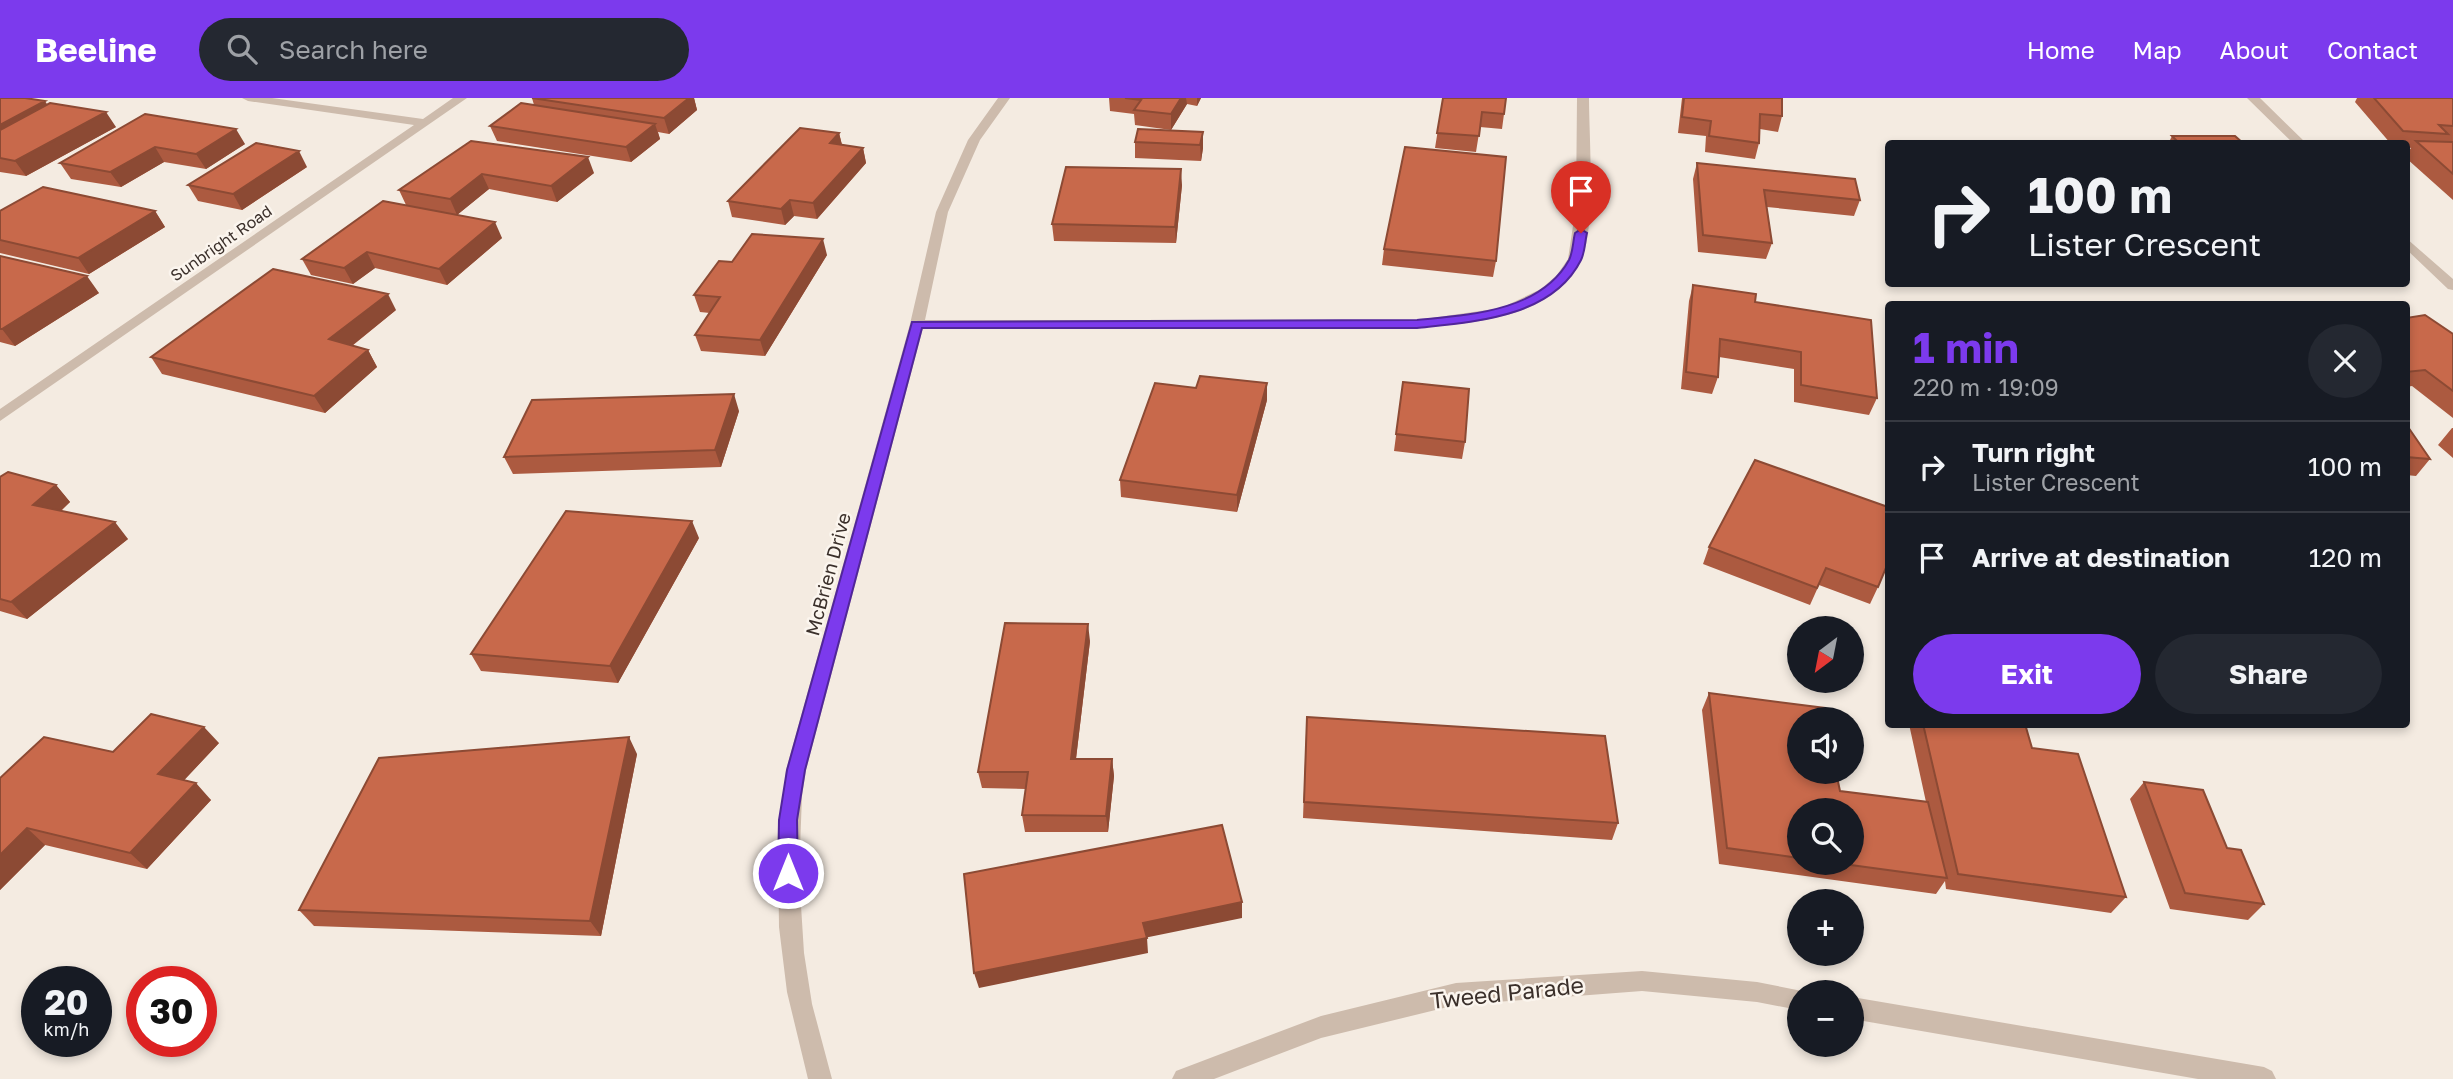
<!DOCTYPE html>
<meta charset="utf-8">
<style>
:root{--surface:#171b24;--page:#242831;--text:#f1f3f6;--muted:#9ea1a6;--line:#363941;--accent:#7c3aed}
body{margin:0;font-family:"Golos Text",sans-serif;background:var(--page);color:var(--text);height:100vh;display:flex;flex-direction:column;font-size:26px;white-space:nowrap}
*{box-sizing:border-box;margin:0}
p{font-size:23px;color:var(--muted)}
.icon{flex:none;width:38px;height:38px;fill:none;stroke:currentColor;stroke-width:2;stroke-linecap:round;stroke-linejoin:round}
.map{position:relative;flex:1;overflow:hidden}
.panel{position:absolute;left:1885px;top:203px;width:525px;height:427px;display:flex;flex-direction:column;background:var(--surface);border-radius:7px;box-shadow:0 4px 10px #0003}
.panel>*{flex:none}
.hud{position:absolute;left:1885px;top:42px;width:525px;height:147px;border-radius:7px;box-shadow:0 4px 10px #0003;background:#171b24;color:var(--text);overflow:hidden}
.needle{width:46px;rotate:212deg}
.controls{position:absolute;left:1787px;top:518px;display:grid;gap:14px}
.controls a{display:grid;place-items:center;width:77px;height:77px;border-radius:50%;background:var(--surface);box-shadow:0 4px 10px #0003;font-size:35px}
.speed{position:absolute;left:21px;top:868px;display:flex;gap:14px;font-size:35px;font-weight:700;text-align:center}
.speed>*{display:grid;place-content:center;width:91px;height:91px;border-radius:50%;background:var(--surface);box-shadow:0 4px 10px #0003;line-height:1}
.speed small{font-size:18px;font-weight:400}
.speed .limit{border:10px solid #d22;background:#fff;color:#111}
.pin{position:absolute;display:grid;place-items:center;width:60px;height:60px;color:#fff;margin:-72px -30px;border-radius:50% 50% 50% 0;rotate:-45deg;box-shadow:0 0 7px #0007}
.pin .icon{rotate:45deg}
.me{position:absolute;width:77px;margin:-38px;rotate:0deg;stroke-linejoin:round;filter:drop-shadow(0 0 5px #0008)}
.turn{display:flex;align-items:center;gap:24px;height:147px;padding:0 28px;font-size:32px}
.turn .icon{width:91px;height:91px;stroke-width:2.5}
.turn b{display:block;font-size:49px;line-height:60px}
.round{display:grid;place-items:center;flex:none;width:74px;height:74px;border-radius:37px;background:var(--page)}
.summary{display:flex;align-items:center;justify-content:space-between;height:119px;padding:0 28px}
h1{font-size:42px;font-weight:700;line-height:52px;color:var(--accent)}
.primary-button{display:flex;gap:14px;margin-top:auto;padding:14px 28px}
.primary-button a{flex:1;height:80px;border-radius:42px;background:var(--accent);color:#fff;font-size:28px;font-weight:700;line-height:80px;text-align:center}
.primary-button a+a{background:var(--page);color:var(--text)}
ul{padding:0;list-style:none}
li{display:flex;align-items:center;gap:21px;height:91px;padding:0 28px;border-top:2px solid var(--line)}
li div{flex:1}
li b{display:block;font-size:26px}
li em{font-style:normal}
header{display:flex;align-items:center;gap:42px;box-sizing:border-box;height:98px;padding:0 35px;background:var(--accent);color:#fff}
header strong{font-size:33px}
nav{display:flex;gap:38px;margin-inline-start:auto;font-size:24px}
.search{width:490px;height:63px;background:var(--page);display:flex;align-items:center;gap:18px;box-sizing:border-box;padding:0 24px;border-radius:38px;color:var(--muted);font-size:26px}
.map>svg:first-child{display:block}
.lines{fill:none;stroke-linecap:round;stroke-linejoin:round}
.minor{fill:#cdbbac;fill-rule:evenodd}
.wall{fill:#ac5a40;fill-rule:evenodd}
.shaded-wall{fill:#8c4a34}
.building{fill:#c8694b;stroke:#8c4a34;stroke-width:2}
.route{fill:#7c3aed;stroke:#51269a;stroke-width:2}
.labels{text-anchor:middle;stroke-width:5;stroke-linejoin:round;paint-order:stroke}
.far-street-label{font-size:16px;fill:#3b302b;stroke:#fbf5ee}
.street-label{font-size:19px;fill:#3b302b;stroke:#fbf5ee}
.near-street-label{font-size:23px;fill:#3b302b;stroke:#fbf5ee}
</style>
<header>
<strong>Beeline</strong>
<div class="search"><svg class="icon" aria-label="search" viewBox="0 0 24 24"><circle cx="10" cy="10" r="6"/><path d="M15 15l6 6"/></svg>Search here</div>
<nav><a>Home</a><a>Map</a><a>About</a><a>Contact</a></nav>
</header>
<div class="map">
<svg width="2453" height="981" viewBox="0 0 2453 981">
<rect width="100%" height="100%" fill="#f4ebe1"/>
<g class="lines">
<!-- minor -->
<path class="minor" d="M242,0H272L423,21L453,0H467L0,323V311L414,27L248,3Z
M998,0H1010L980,42L948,114L925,222H1417L1501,210L1541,191L1557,177L1568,161L1576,108L1577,0H1589C1589,38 1596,128 1582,160C1555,221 1473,225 1417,230H923L806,672L802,698L799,776L804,855L812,906L832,981H808L787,894L779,829L778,750L786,672L910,226L936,114L968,42Z
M2247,0H2260L2307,46H2294Z
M2406,140L2453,181V192L2448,191L2406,151Z
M1642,873L1757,884L1807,894H1799V912L1757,904L1642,893L1456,907L1321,940L1214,981H1172L1176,973L1321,918L1456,885Z
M1852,899L2264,969L2272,973L2276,981H2198L1852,921Z"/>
</g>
<!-- wall -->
<path class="wall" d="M0,0L47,6L116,29L26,78L0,74Z
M532,0H694L697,12L669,36L658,34L660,41L631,64L497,43L490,28L534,7Z
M1109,0H1201L1197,8L1187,6L1171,32L1135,27L1134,16L1110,13Z
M1443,0L1504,16L1502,31L1480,29L1476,54L1435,50Z
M1682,0H1782V18L1778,34L1760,31L1759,45L1755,61L1705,54L1706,38L1678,35Z
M2357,0H2453V102L2406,60V57L2411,50L2406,49V46H2391L2355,4Z
M145,16L245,46L206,71L164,64L121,89L71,81L60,65Z
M1203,34V50L1201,63L1135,60V44Z
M839,35L842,47L863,50L866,65L817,121L794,118L785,127L732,119L728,103Z
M2172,38L2244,46H2168Z
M471,43L594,75L557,104L489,91L457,117L502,140L447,187L375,170L353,186L311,177L302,161L406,107L399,92Z
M1697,65L1860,102L1854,118L1767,109L1772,145L1766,161L1698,154L1693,81Z
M307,69L242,112L198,103L188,87Z
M1182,87L1176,145L1054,143L1052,126Z
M0,113H155L165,129L89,176L0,155Z
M1384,151L1496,163L1493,179L1382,167Z
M827,157L765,258L701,253L695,237L710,215L700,214L694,197L732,164Z
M0,158L99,195L15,248L0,244Z
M1693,187L1755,204L1877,300L1869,317L1794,304V271L1719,259L1718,279L1712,296L1681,291L1689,203Z
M396,212L352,248L368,252L377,269L325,315L162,276L151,259Z
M2406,220L2453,236V320L2412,288L2406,289Z
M1403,284L1465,344L1462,361L1394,353Z
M1267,302L1237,414L1121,399L1120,382Z
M739,313L721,369L513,376L504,359Z
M2406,326L2430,361L2416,378L2406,377Z
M2452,330H2453V360L2438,347Z
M1755,362L1878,489L1870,506L1819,487L1810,507L1703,466L1709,449Z
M0,379L56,387L70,404L61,413L128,441L27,521L0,513Z
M699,440L618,585L481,573L471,556Z
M1090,543L1076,661H1112L1114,678L1108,734H1025L1022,717L1026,691L982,690L978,674Z
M1709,595L1840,693L1926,704L1909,626H2025L2032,650L2126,799L2111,815L1946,791L1945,783L1936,796L1719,766L1702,612ZM1799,712L1852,765H1799Z
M1306,636L1618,725L1612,742L1303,720Z
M219,645L184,682L211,702L147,771L45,747L0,792V680L113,654Z
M637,656L601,838L314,828L299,812Z
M2144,684L2264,806L2248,822L2170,811L2130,701Z"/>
<!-- shaded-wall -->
<path class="shaded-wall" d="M689,0H694L697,12L669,36L664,20Z
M1181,0H1186L1187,6L1171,32V16Z
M1197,0H1201L1197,8Z
M45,3L55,19L0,48V27Z
M106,14L116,29L26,78L15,63Z
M655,26L660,41L631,64L626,49Z
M236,31L245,46L206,71L196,56Z
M1203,34V50L1201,63L1200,47Z
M839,35L843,51L830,45Z
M155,49L164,64L121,89L110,74Z
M863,50L866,65L817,121L813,105Z
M299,53L307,69L242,112L233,96Z
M588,59L594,75L557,104L551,88Z
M1181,71L1182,87L1176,145L1175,129Z
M482,76L489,91L457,117L450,101Z
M790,102L794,118L785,127L781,111Z
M155,113L165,129L89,176L78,160Z
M495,124L502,140L447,187L439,171Z
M823,141L827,157L765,258L760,242Z
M367,154L375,170L353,186L344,170Z
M87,178L99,195L15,248L2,231Z
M388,196L396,212L339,258L329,241Z
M368,252L377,269L325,315L314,298Z
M1267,285V302L1237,414V397Z
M734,296L739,313L721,369L715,352Z
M56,387L70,404L48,424L33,407Z
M692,423L699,440L618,585L610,568Z
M115,424L128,441L27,521L11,504Z
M1088,526L1090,543L1074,677L1071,661Z
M204,629L219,645L174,693L158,676Z
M629,639L637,656L601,838L590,823Z
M1112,661L1114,678L1108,734L1106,718Z
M196,685L211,702L147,771L130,755Z
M27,730L45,747L0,792V757Z
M1242,804V820L1144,840L1143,825Z
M1147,840L1148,855L979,890L974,875Z"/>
<!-- building -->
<path class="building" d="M0,0H25L45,3L0,27Z
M532,0H689L664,20Z
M1125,0H1181L1171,16L1134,12L1141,2Z
M1443,0H1506L1504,16L1482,14L1479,38L1437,35Z
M1684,0H1782V18L1760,16L1759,45L1709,38L1711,23L1682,19Z
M2374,0H2453V28L2439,27L2448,36L2403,33Z
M50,5L106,14L15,63L0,60V32Z
M521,5L655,26L626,49L490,28Z
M145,16L236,31L196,56L155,49L110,74L60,65Z
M800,30L839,35L830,45L863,50L813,105L790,102L781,111L728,103Z
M1138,31L1203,34L1200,47L1135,44Z
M2172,38H2235L2244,46H2180Z
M471,43L588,59L551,88L482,76L450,101L399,92Z
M2416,43L2453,44V76Z
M256,45L299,53L233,96L188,87Z
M1405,49L1506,59L1496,163L1384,151Z
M1697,65L1855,81L1860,102L1764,92L1772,145L1703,137Z
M1066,69L1181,71L1175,129L1052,126Z
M43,89L155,113L78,160L0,142V113Z
M383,103L495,124L439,171L367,154L344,170L302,161Z
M752,136L823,141L760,242L695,237L720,199L694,197L719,163L732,164Z
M0,158L87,178L2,231H0Z
M273,171L388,196L329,241L368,252L314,298L151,259Z
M1693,187L1756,196L1755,204L1871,222L1877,300L1801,287V254L1720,241L1718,279L1686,274Z
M2124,204L2127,206H2112Z
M2425,217L2453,236V293L2425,272L2406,274V220Z
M1200,278L1267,285L1237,397L1120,382L1155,285L1196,290Z
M1403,284L1469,291L1465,344L1396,336Z
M734,296L715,352L504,359L532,302Z
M2406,326L2430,361L2406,359Z
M1755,362L1888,409V465L1878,489L1826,470L1817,490L1709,449Z
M8,374L56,387L33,407L115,424L11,504L0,501V379Z
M566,413L692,423L610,568L471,556Z
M1005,525L1088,526L1071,661H1112L1106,718L1022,717L1028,674H978Z
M1709,595L1825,610L1827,621H1799V674H1836L1840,693L1928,704L1947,780L1836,765H1852V712H1799V760L1727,750Z
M151,616L204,629L158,676L196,685L130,755L27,730L0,757V680L44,639L113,654Z
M1307,619L1605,638L1618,725L1304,704Z
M1923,626H2025L2032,650L2078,656L2126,799L1958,776Z
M629,639L590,823L299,812L379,660Z
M2144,684L2203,692L2227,750L2241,752L2264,806L2185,795Z
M1222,727L1242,804L1143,825L1147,840L974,875L964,776Z"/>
<!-- route -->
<path class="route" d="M1581,131L1587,135C1585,143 1585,154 1581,162C1552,220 1473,224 1417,230H922L805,672L797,722L798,775L795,781L788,783L781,781L778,775L779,722L787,672L912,224L1417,222C1468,217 1540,214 1569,162C1573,154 1573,143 1575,135Z"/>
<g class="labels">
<!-- far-street labels -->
<g class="far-street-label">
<text transform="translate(221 145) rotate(-35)" y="6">Sunbright Road</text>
</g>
<!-- street labels -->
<g class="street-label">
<text transform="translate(828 476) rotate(-75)" y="7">McBrien Drive</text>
</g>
<!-- near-street labels -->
<g class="near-street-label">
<text transform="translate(1507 895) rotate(-6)" y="8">Tweed Parade</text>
</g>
</g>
</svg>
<div class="controls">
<a><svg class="needle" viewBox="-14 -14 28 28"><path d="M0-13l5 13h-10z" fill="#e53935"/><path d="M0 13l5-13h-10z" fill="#9ea1a6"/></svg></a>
<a><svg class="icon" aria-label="sound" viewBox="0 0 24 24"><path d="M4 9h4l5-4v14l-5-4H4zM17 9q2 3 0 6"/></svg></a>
<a><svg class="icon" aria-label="search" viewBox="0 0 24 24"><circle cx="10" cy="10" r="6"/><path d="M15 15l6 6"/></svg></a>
<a>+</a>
<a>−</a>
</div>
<div class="speed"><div>20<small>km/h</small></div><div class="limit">30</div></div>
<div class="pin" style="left:1581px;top:135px;background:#d93025"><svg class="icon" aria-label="arrive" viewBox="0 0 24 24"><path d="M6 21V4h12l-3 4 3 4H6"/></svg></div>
<svg class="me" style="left:788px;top:775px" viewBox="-20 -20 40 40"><circle r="17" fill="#7c3aed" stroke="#fff" stroke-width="3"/><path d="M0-11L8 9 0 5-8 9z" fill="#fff"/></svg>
<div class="hud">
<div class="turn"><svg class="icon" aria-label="right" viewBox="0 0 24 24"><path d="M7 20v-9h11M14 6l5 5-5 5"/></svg><div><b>100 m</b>Lister Crescent</div></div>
</div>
<section class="panel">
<div class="summary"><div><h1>1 min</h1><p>220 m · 19:09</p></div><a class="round"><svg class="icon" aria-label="close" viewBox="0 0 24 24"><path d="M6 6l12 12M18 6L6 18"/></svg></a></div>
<ul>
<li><svg class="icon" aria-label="right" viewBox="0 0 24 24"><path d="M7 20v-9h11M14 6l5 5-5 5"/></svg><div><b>Turn right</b><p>Lister Crescent</p></div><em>100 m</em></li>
<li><svg class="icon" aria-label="arrive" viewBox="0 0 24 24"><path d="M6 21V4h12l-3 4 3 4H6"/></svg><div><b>Arrive at destination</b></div><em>120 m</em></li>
</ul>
<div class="primary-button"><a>Exit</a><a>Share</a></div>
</section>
</div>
